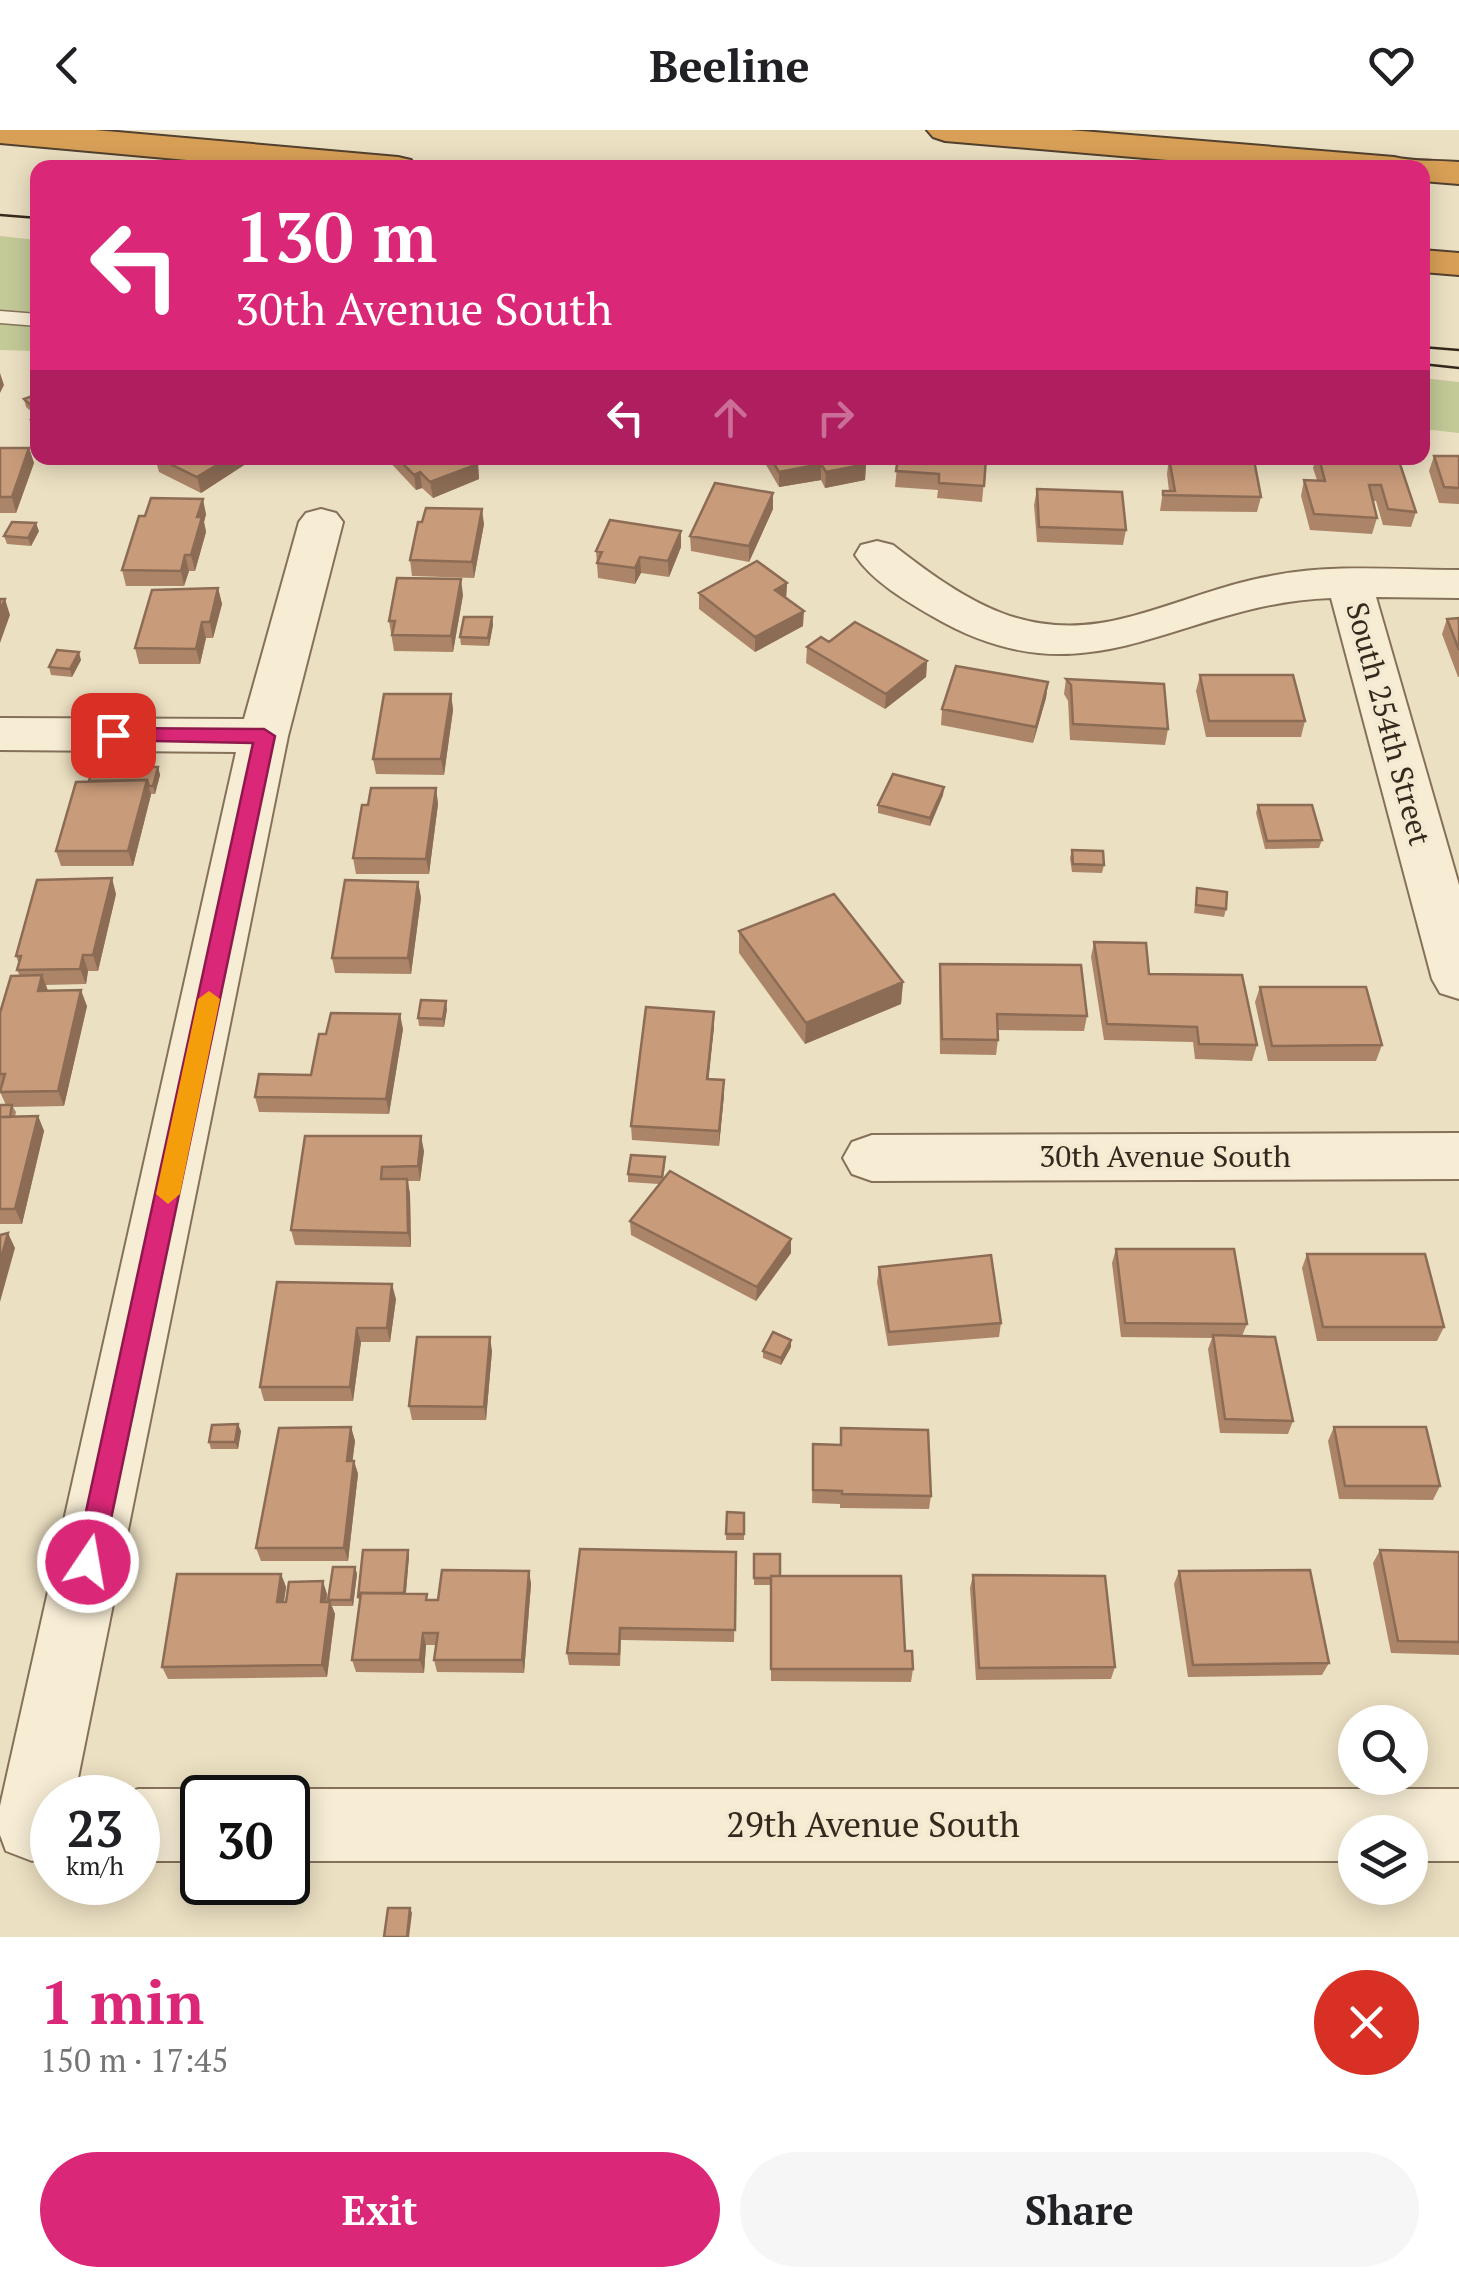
<!DOCTYPE html>
<meta charset="utf-8">
<style>
:root{--surface:#fff;--page:#f6f6f6;--text:#202124;--muted:#757577;--accent:#db2777}
body{margin:0;font-family:"PT Serif",serif;background:var(--page);color:var(--text);height:100vh;display:flex;flex-direction:column;font-size:38px;white-space:nowrap}
*{box-sizing:border-box;margin:0}
p{font-size:32px;color:var(--muted)}
.icon{flex:none;width:55px;height:55px;fill:none;stroke:currentColor;stroke-width:2;stroke-linecap:round;stroke-linejoin:round}
.map{position:relative;height:1807px;overflow:hidden}
.panel{display:flex;flex-direction:column;background:var(--surface);flex:1}
.panel>*{flex:none}
.hud{position:absolute;left:30px;top:30px;width:1400px;height:305px;border-radius:20px;box-shadow:0 5px 25px #0003;background:#db2777;color:#fff;overflow:hidden}
.fabs{position:absolute;left:1338px;top:1575px;display:grid;gap:20px}
.fabs a{display:grid;place-items:center;width:90px;height:90px;border-radius:50%;background:var(--surface);box-shadow:0 5px 25px #0003;font-size:50px}
.speed{position:absolute;left:30px;top:1645px;display:flex;gap:20px;font-size:50px;font-weight:700;text-align:center}
.speed>*{display:grid;place-content:center;width:130px;height:130px;border-radius:50%;background:var(--surface);box-shadow:0 5px 25px #0003;line-height:1}
.speed small{font-size:25px;font-weight:400}
.speed .limit{border:5px solid #111;border-radius:15px;background:#fff;color:#111}
.pin{position:absolute;display:grid;place-items:center;width:85px;height:85px;color:#fff;margin:-42px;border-radius:20px;box-shadow:0 5px 15px #0006}
.me{position:absolute;width:110px;margin:-55px;rotate:12deg;stroke-linejoin:round;filter:drop-shadow(0 0 8px #0008)}
.turn{display:flex;align-items:center;gap:35px;height:210px;padding:0 40px;font-size:45px}
.turn .icon{width:130px;height:130px;stroke-width:2.5}
.turn b{display:block;font-size:70px;line-height:85px}
.lanes{display:flex;align-items:center;height:95px;padding:0 40px;background:#0003;justify-content:center;gap:50px;direction:ltr}
.lanes .off{opacity:.35}
.round{display:grid;place-items:center;flex:none;width:105px;height:105px;border-radius:52px;background:var(--page)}
.headline{display:flex;align-items:center;justify-content:space-between;height:170px;padding:0 40px}
h1{font-size:60px;font-weight:800;line-height:75px;color:var(--accent)}
.primary-button{display:flex;gap:20px;margin-top:auto;padding:20px 40px}
.primary-button a{flex:1;height:115px;border-radius:60px;background:var(--accent);color:#fff;font-size:40px;font-weight:800;line-height:115px;text-align:center}
.primary-button a+a{background:var(--page);color:var(--text)}
header{display:flex;justify-content:space-between;align-items:center;height:130px;padding:0 40px;background:var(--surface);font-size:45px;font-weight:800}
.map>svg:first-child{display:block}
.green{fill:#c3c997}
.lines{fill:none;stroke-linecap:round;stroke-linejoin:round}
.service-casing{stroke:#85715a;stroke-width:3}
.minor-casing{stroke:#85715a;stroke-width:4}
.motorway-casing{stroke:#53402f;stroke-width:4}
.service{fill:#f7edd5;fill-rule:evenodd}
.minor{fill:#f7edd5;fill-rule:evenodd}
.motorway{fill:#d8a057;fill-rule:evenodd}
.tram{stroke:#35291e;stroke-width:2.5}
.wall{fill:#ac8569}
.shaded-wall{fill:#8c6c55}
.building{fill:#c89b7a;stroke:#8c6c55;stroke-width:2.5}
.route{fill:#db2777;stroke:#8e194d;stroke-width:2.5}
.slow{fill:#f59e0b}
.labels{text-anchor:middle;stroke-width:8;stroke-linejoin:round;paint-order:stroke}
.street-label{font-size:30px;fill:#35291e;stroke:#f4ead2}
.near-street-label{font-size:35px;fill:#35291e;stroke:#f4ead2}
</style>
<header><svg class="icon" aria-label="back" viewBox="0 0 24 24"><path d="M15 5l-7 7 7 7"/></svg>Beeline<svg class="icon" aria-label="heart" viewBox="0 0 24 24"><path d="M12 20l-8-8c-3-5 5-10 8-4 3-6 11-1 8 4z"/></svg></header>
<div class="map">
<svg width="1459" height="1807" viewBox="0 0 1459 1807">
<rect width="100%" height="100%" fill="#ece0c2"/>
<!-- green -->
<path class="green" d="M0,106L37,110V221L0,220Z
M1422,248L1459,252V303L1423,299Z"/>
<g class="lines">
<!-- service casing -->
<g class="service-casing">
<path id="service" d="M0,181L38,184V196L0,193Z"/>
</g>
<!-- minor casing -->
<g class="minor-casing">
<path id="minor" d="M321,379L336,383L343,392L288,606L74,1668H52V1723L32,1731L6,1721L0,1705V1676L236,622L0,620V588L244,589L299,392L306,383Z
M877,411L893,415C969,474 1030,514 1129,487C1179,474 1225,453 1276,445C1336,434 1398,440 1459,440V468L1376,467L1459,755V869L1440,863L1432,849L1331,468C1177,473 1090,579 932,486C906,471 872,451 855,425L861,415Z
M1459,1003V1049L872,1051L852,1044L843,1028L852,1012L872,1005Z
M138,1659H202L223,1668H202V1731H138V1668H117Z
M288,1659H1459V1731H1410V1702H1355V1731H288V1668H267Z"/>
</g>
<!-- motorway casing -->
<g class="motorway-casing">
<path id="motorway" d="M0,0H95L398,27L411,30L416,38H274L0,13Z
M927,0H1070L1394,27C1414,32 1436,30 1459,32V54L1422,51V38H1261L945,11L933,7Z
M1422,120L1459,123V145L1422,142Z"/>
</g>
<!-- service -->
<use href="#service" class="service"/>
<!-- minor -->
<use href="#minor" class="minor"/>
<!-- motorway -->
<use href="#motorway" class="motorway"/>
<!-- tram -->
<path class="tram" d="M0,85L38,88
M1422,217L1459,220
M1422,234L1459,238"/>
</g>
<!-- wall -->
<path class="wall" d="M38,264V287L26,277L24,269Z
M0,318H29L34,333L16,383H0Z
M1434,326H1459V374L1439,373L1429,341Z
M155,328H255L201,363L159,342Z
M386,328H471L478,334L479,349L433,368L422,358L416,360Z
M762,328H862L866,334L865,350L825,358L821,350L779,357Z
M898,328H986L982,372L937,368L938,360L895,357Z
M1169,328L1261,367L1257,382L1160,381L1163,361H1169L1167,344Z
M1316,328H1398L1416,382L1411,397L1383,395L1376,371H1373L1377,388L1372,404L1310,400L1301,366L1304,350H1317L1313,338Z
M1037,359L1126,400L1123,415L1037,412L1034,375Z
M773,379L749,432L691,421L690,406Z
M206,384L204,392L206,402L195,441H189L184,456H126L122,440Z
M422,392L484,394L474,448L412,446L410,430Z
M39,401L31,416L7,414L4,406Z
M681,401V417L669,447L641,443L635,454L598,448L596,421Z
M787,453L786,468L803,496L755,522L699,479V463Z
M218,458L222,474L213,508H206L200,534H139L135,518Z
M463,465L453,522L394,521L389,491Z
M492,487L493,495L489,516L461,515L460,507Z
M1459,488V547H1458L1442,504L1447,489Z
M807,517L927,531L926,547L885,579L806,533Z
M81,530L72,547L51,545L49,537Z
M1200,545L1305,591L1301,607H1206L1196,561Z
M1066,549L1168,599L1165,615L1070,610L1068,571L1064,564Z
M1048,552L1046,568L1033,613L941,595L942,579Z
M451,564L453,580L444,645L376,644L373,629Z
M158,637L160,645L155,664H151L133,736H61L56,721L89,651Z
M944,657L943,665L930,696L878,683V675Z
M436,658L438,674L429,744H356L353,728L368,675Z
M1258,675L1322,710L1319,718L1265,719L1256,683Z
M1072,720L1104,735L1102,743L1072,742L1070,728Z
M418,752L421,768L411,844L335,843L332,828Z
M1197,758L1226,779L1224,787L1194,783Z
M116,764L98,841H88L86,854L46,855L48,861L87,876L64,976L13,977L16,982L15,987L38,986L44,1001L22,1094H0V975H6L0,962V883L20,846L17,840L19,834L16,826Z
M739,801L903,852L901,874L805,914L739,823Z
M1094,812L1257,915L1252,931L1195,929L1193,912L1104,910L1091,827Z
M940,834L1087,886L1084,901L998,900V910L996,925L940,924L939,849Z
M1260,857L1382,915L1376,931H1268L1255,872Z
M447,879L444,897L419,896L418,888Z
M714,897L708,949L724,965L719,1016L632,1010L631,996Z
M403,899L389,984L259,982L255,967L311,945Z
M305,1006L424,1021L420,1051H408L410,1064L411,1117L295,1115L291,1100Z
M665,1035L663,1049L791,1109V1123L756,1171L631,1105L630,1091L659,1054L628,1052V1044Z
M1116,1119L1247,1194L1242,1206L1293,1291L1288,1304L1220,1303L1208,1219L1212,1208L1121,1207L1112,1133Z
M1307,1124L1444,1197L1437,1211H1317L1302,1138Z
M879,1137L1001,1193L999,1207L888,1216L877,1152Z
M396,1169L390,1212H361L353,1271H264L260,1257Z
M791,1210V1217L781,1235L763,1228V1221Z
M492,1221L486,1290H412L409,1276Z
M351,1297L355,1311L352,1331H354L358,1344L348,1431H261L256,1418Z
M1334,1297L1440,1356L1433,1370L1339,1369L1328,1311Z
M841,1298L931,1366L929,1379L840,1378V1374L812,1373L813,1314L840,1315Z
M241,1301L238,1319H211L209,1312Z
M727,1382L744,1383V1410H726Z
M408,1420L409,1426L406,1463L428,1470H438L529,1441L531,1454L524,1543L437,1542L434,1530L436,1515H426L424,1543L356,1542L352,1530L360,1472L358,1467Z
M1380,1420L1459,1422V1525L1391,1523L1373,1433Z
M736,1422L734,1512L621,1510L620,1536L569,1535L567,1523Z
M754,1424L780,1446L905,1521L913,1539L911,1552L771,1551V1455H754Z
M355,1437L357,1444L353,1476H332L335,1484L327,1547L168,1549L162,1537L281,1444L286,1457L284,1472L327,1464L326,1472H329L328,1470Z
M1179,1441L1329,1533L1322,1545L1188,1547L1174,1454Z
M973,1445L1115,1537L1111,1549L976,1550L970,1458Z"/>
<!-- shaded-wall -->
<path class="shaded-wall" d="M0,243L4,255L0,263Z
M29,318L34,333L16,383L12,367Z
M228,328H255L201,363L197,347Z
M478,334L479,349L433,368L430,352Z
M821,334V350L779,357V342Z
M866,334L865,350L825,358L826,342Z
M420,342L422,358L416,360L414,345Z
M773,363V379L749,432V416Z
M203,369L206,384L204,392L206,402L195,441L191,425L197,387Z
M482,379L484,394L474,448L472,432Z
M36,393L39,401L31,416L28,408Z
M681,401V417L669,447L668,431Z
M185,425L189,441L184,456L181,441Z
M640,427L641,443L635,454V438Z
M461,449L463,465L453,522L451,506Z
M787,453L786,469L775,460Z
M218,458L222,474L213,508L210,492Z
M5,469L10,485L0,513V482Z
M804,481L803,496L755,522V507Z
M492,487L493,495L489,516L488,508Z
M202,492L206,508L200,534L196,519Z
M79,522L81,530L72,547L70,539Z
M927,531L926,547L885,579L886,564Z
M1048,552L1046,568L1033,613L1036,597Z
M451,564L453,580L444,645L441,629Z
M158,637L160,645L155,664L153,656Z
M147,650L151,665L133,736L128,721Z
M944,657L943,665L930,696V688Z
M436,658L438,674L429,744L426,729Z
M112,748L116,764L98,841L93,825Z
M418,752L421,768L411,844L408,828Z
M83,825L88,841L86,854L80,839Z
M42,845L48,861H38Z
M903,852L901,874L805,914L806,893Z
M81,860L87,876L64,976L58,961Z
M446,871L447,879L444,897L443,889Z
M714,882V897L707,964V949Z
M400,884L403,899L389,984L386,969Z
M724,950V965L719,1016V1001Z
M38,986L44,1001L22,1094L15,1079Z
M421,1006L424,1021L420,1051L418,1036Z
M407,1049L410,1064L411,1117L408,1103Z
M8,1103L15,1118L0,1172V1132Z
M791,1109V1123L756,1171L757,1157Z
M392,1154L396,1169L390,1212L387,1198Z
M357,1198L361,1212L353,1271L350,1257Z
M490,1207L492,1221L486,1290L484,1277Z
M791,1210V1217L781,1235V1228Z
M238,1294L241,1301L238,1319L235,1312Z
M351,1297L355,1311L351,1344L347,1331Z
M354,1331L358,1344L348,1431L344,1418Z
M408,1420L409,1426L405,1473L404,1467Z
M355,1437L357,1444L353,1476L351,1470Z
M529,1441L531,1454L524,1543L522,1530Z
M281,1444L286,1457L282,1484L277,1472Z
M323,1451L327,1464L325,1484L321,1472Z
M330,1472L335,1484L327,1547L322,1535Z
M423,1503L426,1515L424,1543L420,1530Z
M410,1778L412,1783L409,1807H407Z"/>
<!-- building -->
<path class="building" d="M38,264V278L35,279L24,269Z
M38,288V302L31,290Z
M0,318H29L12,367H0Z
M1434,326H1459V358L1444,357Z
M158,328H228L197,347Z
M397,328H471L478,334L430,352L420,342L414,345Z
M771,328H862L866,334L826,342L821,334L779,342Z
M898,328H986L984,356L939,353V344L896,341Z
M1169,328L1254,330L1261,367L1163,365V361H1175Z
M1319,328H1398L1416,382L1388,379L1381,355H1369L1377,388L1314,384L1304,350L1325,351Z
M715,353L773,363L749,416L690,406Z
M1037,359L1122,362L1126,400L1039,397Z
M151,368L203,369L197,387H202L191,425H185L181,441L122,440L139,386H145Z
M426,378L482,379L472,432L410,430L418,392H422Z
M610,390L681,401L668,431L640,427L635,438L597,433L602,422L596,421Z
M12,392L36,393L28,408L4,406Z
M757,431L787,453L775,460L804,481L755,507L699,463Z
M397,448L461,449L451,506L392,505L395,491H389Z
M218,458L210,492H202L196,519L135,518L152,460Z
M0,469H5L0,482Z
M464,487H492L488,508L460,507Z
M1459,488V520L1447,489Z
M855,492L927,531L886,564L807,517L821,507L829,512Z
M57,520L79,522L70,539L49,537Z
M956,536L1048,552L1036,597L942,579Z
M1200,545H1293L1305,591H1209Z
M1066,549L1164,554L1168,599L1073,594L1071,555Z
M384,564H451L441,629H373Z
M93,637H158L153,656H149L147,650L89,651Z
M893,644L944,657L930,688L878,675Z
M147,650L128,721H56L76,652Z
M371,658H436L426,729L353,728L362,675H368Z
M1258,675H1312L1322,710L1267,711Z
M1072,720L1103,721L1104,735L1073,734Z
M112,748L93,825H83L80,839L17,840L21,826H16L37,750Z
M345,750L418,752L408,828H332Z
M1197,758L1227,762L1226,779L1196,775Z
M834,764L903,852L806,893L739,801Z
M1094,812L1146,813L1149,844L1242,845L1257,915L1199,914L1197,897L1107,894Z
M940,834L1081,835L1087,886L997,884L998,910L942,909Z
M42,845L38,861L81,860L58,961L0,962L5,944H0V883L11,846Z
M1260,857H1366L1382,915L1272,916Z
M421,870L446,871L443,889L418,888Z
M646,877L714,882L707,949L724,950L719,1001L631,996Z
M331,883L400,884L386,969L255,967L259,944L311,945L319,904H326Z
M0,975H12L10,987H0Z
M38,986L15,1079H0V987Z
M305,1006H421L418,1036L382,1037L381,1049H407L408,1103L291,1100Z
M631,1025L665,1027L662,1047L628,1044Z
M670,1041L791,1109L757,1157L630,1091Z
M8,1103L0,1132V1105Z
M1116,1119H1234L1247,1194L1125,1193Z
M1307,1124H1425L1444,1197H1323Z
M991,1125L1001,1193L889,1202L879,1137Z
M277,1152L392,1154L387,1198H357L350,1257H260Z
M773,1202L791,1210L781,1228L763,1221Z
M1213,1205L1275,1207L1293,1291L1225,1289Z
M417,1207H490L484,1277L409,1276Z
M238,1294L235,1312H209L212,1295Z
M351,1297L347,1331H354L344,1418H256L279,1298Z
M1334,1297H1426L1440,1356H1345Z
M841,1298L928,1300L931,1366L842,1364V1361L813,1360V1314L841,1315Z
M727,1382L744,1383V1404H726Z
M580,1419L736,1422L735,1500L620,1498L619,1524L567,1523Z
M363,1420H408L404,1463H361L360,1467H358Z
M1380,1420L1459,1422V1512L1398,1511Z
M754,1424H780V1446H771V1448H754Z
M333,1437H355L351,1470H328Z
M442,1440L529,1441L522,1530H434L438,1503H423L420,1530H352L361,1463L427,1464L426,1470H438Z
M1310,1440L1329,1533L1193,1535L1179,1441Z
M177,1444H281L277,1472H286L289,1452L323,1451L321,1472H330L322,1535L162,1537Z
M973,1445L1105,1446L1115,1537L979,1538Z
M771,1446H901L905,1521H912L913,1539H771Z
M388,1778H410L407,1807H384Z"/>
<!-- route -->
<path class="route" d="M113,598L264,599L275,606L102,1432L98,1441L88,1445L79,1441L75,1432L253,613L106,610V600Z"/>
<!-- slow -->
<path class="slow" d="M209,861L220,869L180,1064L168,1074L156,1064L198,869Z"/>
<g class="labels">
<!-- street labels -->
<g class="street-label">
<text transform="translate(1388 594) rotate(75)" y="10">South 254th Street</text>
<text x="1165" y="1037">30th Avenue South</text>
</g>
<!-- near-street labels -->
<g class="near-street-label">
<text x="873" y="1707">29th Avenue South</text>
</g>
</g>
</svg>
<div class="fabs">
<a><svg class="icon" aria-label="search" viewBox="0 0 24 24"><circle cx="10" cy="10" r="6"/><path d="M15 15l6 6"/></svg></a>
<a><svg class="icon" aria-label="layers" viewBox="0 0 24 24"><path d="M12 4l9 5-9 5-9-5zM3 14l9 5 9-5"/></svg></a>
</div>
<div class="speed"><div>23<small>km/h</small></div><div class="limit">30</div></div>
<div class="pin" style="left:113px;top:605px;background:#d93025"><svg class="icon" aria-label="arrive" viewBox="0 0 24 24"><path d="M6 21V4h12l-3 4 3 4H6"/></svg></div>
<svg class="me" style="left:88px;top:1432px" viewBox="-20 -20 40 40"><circle r="17" fill="#db2777" stroke="#fff" stroke-width="3"/><path d="M0-11L8 9 0 5-8 9z" fill="#fff"/></svg>
<div class="hud">
<div class="turn"><svg class="icon" aria-label="left" viewBox="0 0 24 24"><path d="M17 20v-9H6M10 6l-5 5 5 5"/></svg><div><b>130 m</b>30th Avenue South</div></div>
<div class="lanes"><svg class="icon" aria-label="left" viewBox="0 0 24 24"><path d="M17 20v-9H6M10 6l-5 5 5 5"/></svg><svg class="icon off" aria-label="ahead" viewBox="0 0 24 24"><path d="M12 20V5M6 11l6-6 6 6"/></svg><svg class="icon off" aria-label="right" viewBox="0 0 24 24"><path d="M7 20v-9h11M14 6l5 5-5 5"/></svg></div>
</div>
</div>
<section class="panel">
<div class="headline"><div><h1>1 min</h1><p>150 m · 17:45</p></div><a class="round" style="background:#d93025;color:#fff"><svg class="icon" aria-label="close" viewBox="0 0 24 24"><path d="M6 6l12 12M18 6L6 18"/></svg></a></div>
<div class="primary-button"><a>Exit</a><a>Share</a></div>
</section>
